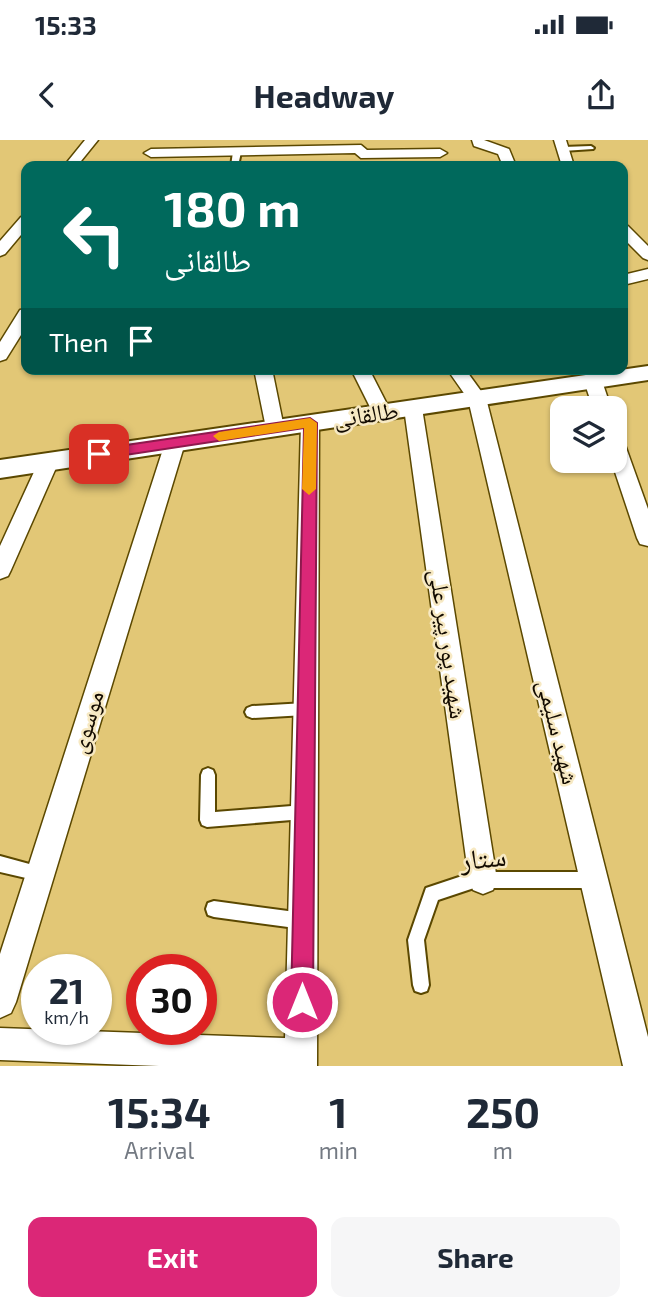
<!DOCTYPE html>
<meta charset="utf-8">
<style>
:root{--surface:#fff;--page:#f6f6f7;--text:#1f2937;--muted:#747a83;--accent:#db2777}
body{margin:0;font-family:"Exo 2","Noto Naskh Arabic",sans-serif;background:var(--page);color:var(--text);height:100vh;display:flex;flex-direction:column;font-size:26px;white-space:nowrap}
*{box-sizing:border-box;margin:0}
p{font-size:23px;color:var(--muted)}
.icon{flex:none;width:38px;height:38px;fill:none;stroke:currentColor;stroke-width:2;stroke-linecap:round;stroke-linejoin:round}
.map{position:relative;height:926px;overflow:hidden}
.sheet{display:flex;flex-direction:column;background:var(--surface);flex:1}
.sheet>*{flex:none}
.guide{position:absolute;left:21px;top:21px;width:607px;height:214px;border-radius:14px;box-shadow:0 2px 5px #0004;background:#00695c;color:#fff;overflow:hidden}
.fabs{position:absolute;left:550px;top:256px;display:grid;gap:14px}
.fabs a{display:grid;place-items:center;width:77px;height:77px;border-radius:14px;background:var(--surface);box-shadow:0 2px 5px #0004;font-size:35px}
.speed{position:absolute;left:21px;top:814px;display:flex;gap:14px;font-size:35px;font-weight:700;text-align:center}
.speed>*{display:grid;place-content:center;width:91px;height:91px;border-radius:50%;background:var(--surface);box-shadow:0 2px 5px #0004;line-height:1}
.speed small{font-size:18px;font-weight:400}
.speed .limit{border:10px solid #d22;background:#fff;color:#111}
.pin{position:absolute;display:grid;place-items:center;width:60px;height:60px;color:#fff;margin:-30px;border-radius:14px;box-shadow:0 4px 10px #0006}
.me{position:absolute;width:77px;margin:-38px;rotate:0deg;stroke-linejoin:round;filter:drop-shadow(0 0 5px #0008)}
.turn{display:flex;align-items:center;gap:24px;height:147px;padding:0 28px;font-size:32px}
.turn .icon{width:91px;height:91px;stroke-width:2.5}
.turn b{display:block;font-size:49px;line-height:60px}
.then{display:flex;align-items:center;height:66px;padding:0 28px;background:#0003;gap:14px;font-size:26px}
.eta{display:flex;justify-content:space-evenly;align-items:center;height:119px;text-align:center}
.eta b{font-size:42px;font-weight:700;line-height:49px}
.primary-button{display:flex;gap:14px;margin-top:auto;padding:14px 28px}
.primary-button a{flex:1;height:80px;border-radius:14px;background:var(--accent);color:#fff;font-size:28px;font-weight:700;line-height:80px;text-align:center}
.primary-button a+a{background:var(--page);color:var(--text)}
.status{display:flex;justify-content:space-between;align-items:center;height:49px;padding:0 35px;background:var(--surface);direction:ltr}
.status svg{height:19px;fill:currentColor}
header{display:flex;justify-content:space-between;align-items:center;height:91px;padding:0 28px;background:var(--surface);font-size:32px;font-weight:700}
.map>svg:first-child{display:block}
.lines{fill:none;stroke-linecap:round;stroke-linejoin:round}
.service-casing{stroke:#5b4800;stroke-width:4}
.minor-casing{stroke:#5b4800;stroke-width:3}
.tertiary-casing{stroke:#5b4800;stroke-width:4}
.service{fill:#fff;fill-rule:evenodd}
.minor{fill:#fff;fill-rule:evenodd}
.tertiary{fill:#fff;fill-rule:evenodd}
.route{fill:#db2777;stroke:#8e194d;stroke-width:2}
.slow{fill:#f59e0b}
.labels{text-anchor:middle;stroke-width:5;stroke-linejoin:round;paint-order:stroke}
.street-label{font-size:24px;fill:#130b00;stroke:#f7e9c3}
.near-street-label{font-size:28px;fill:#130b00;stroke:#f7e9c3}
</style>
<div class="status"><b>15:33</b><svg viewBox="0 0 49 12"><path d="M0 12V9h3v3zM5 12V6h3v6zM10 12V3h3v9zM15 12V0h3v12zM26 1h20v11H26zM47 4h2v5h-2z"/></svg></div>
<header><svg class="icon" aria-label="back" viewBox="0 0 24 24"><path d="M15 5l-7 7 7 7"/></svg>Headway<svg class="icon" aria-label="share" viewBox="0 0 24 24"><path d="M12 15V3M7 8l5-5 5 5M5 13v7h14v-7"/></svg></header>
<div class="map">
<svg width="648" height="926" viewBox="0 0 648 926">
<rect width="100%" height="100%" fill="#e2c776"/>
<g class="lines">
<!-- service casing -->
<g class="service-casing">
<path id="service" d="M591,6L594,8L593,9L563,11L560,9L563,7Z
M237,10L241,12L238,26H231L233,12Z
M305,563L310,565L312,569L310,573L305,575L252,578L247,576L245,572L247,568L252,566Z
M208,628L213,630L215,635V672L304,665L309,667L311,672L309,677L304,679L207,687L202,685L200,680L201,635L203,630Z
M0,716L44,728L47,733L44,738L39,741L0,732Z
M474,732H593L598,735L601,740L598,745L593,748H474L438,760L424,800L429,845L427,851L421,853L415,851L413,845L408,800L426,748Z
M214,761L303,773L309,775L311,781L309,787L303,789L214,777L208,775L206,769L208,763Z"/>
</g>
<!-- minor casing -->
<g class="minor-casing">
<path id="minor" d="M85,0H98L77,26H64Z
M472,0H484L509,9L516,26H503L498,14L474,6Z
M554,0H566L574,26H562Z
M361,5L367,10L440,9L447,13L440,17L361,18L355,13L151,17L144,13L151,9Z
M26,76V89L5,114L0,116V101L21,77Z
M623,85L628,86L648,106V120L643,118L623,98Z
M648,129V139L623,145V135Z
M26,169V187L6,219L0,221V202L20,170Z
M254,229H272L284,288L282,293H268L266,288Z
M351,229H369L391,272L389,277H375Z
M447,229H465L486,258L648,897V926H623L468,259Z
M593,235L602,241L611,268H593L584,241Z
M413,262L420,264L422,268L497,740L493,750L483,754L473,750L469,740L404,268L406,264Z
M310,276L317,278L319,283L317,926H159L0,920V888L285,898L301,283L303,278Z
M614,295L621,297L624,302L648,369V406L640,404L637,398L611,320H614Z
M175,296L182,298L185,303L16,862L11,873L0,878V814L165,303L168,298Z
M49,314L56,316L59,321L11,430L8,436L0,439V406L39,321L42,316Z"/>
</g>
<!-- tertiary casing -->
<g class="tertiary-casing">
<path id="tertiary" d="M648,226V240L0,338V320Z"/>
</g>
<!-- service -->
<use href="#service" class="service"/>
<!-- minor -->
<use href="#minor" class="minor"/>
<!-- tertiary -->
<use href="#tertiary" class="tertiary"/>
</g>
<!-- route -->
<path class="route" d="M310,278L317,283L313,862L310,869L302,873L294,869L291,862L304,288L99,319L92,314L99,309Z"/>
<!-- slow -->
<path class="slow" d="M310,278L317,283L316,349L309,355L302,349L304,288L219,301L213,296L219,292Z"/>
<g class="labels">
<!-- street labels -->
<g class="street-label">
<text transform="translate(366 275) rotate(-8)" y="8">طالقانی</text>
<text transform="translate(448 504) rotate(82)" y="8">شهید پور پیر علی</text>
<text transform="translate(87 582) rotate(-73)" y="8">موسوی</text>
<text transform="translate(558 592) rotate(76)" y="8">شهید سلیمی</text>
</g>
<!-- near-street labels -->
<g class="near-street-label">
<text transform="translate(483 718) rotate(-6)" y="10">ستار</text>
</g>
</g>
</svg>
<div class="fabs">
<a><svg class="icon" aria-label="layers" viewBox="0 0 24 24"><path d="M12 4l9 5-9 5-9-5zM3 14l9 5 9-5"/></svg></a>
</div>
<div class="speed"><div>21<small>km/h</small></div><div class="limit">30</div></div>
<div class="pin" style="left:99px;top:314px;background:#d93025"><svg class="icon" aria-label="arrive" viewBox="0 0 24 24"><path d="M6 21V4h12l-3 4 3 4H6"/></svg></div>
<svg class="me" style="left:302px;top:862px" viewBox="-20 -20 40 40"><circle r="17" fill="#db2777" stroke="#fff" stroke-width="3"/><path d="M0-11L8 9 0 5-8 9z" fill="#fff"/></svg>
<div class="guide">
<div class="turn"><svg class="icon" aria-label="left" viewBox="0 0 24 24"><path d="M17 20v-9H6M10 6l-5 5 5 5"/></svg><div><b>180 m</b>طالقانی</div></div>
<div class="then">Then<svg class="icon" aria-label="arrive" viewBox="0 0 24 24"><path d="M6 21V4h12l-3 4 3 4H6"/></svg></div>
</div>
</div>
<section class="sheet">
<div class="eta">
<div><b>15:34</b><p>Arrival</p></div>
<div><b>1</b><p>min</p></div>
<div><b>250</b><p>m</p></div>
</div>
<div class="primary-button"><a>Exit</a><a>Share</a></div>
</section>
